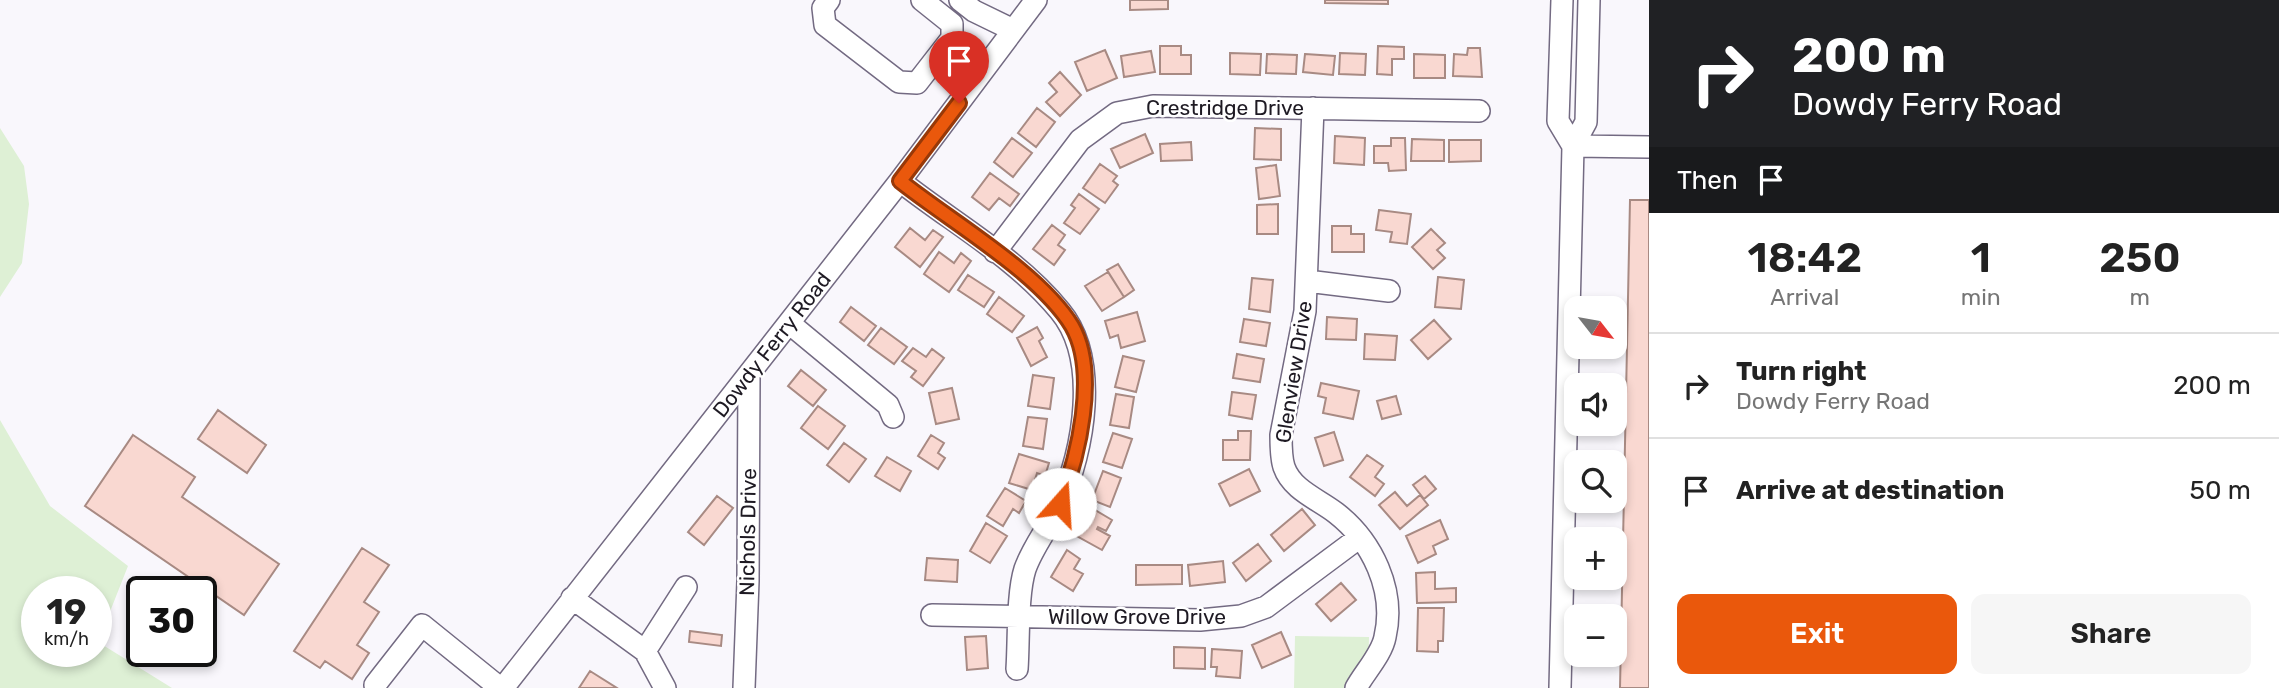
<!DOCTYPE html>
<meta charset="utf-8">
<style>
:root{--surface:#fff;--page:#f6f6f6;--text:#222;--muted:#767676;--line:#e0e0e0;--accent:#ea580c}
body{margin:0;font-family:Rubik,sans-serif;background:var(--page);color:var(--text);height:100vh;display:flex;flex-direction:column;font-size:26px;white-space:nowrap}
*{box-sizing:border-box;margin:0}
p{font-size:23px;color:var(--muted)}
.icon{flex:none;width:38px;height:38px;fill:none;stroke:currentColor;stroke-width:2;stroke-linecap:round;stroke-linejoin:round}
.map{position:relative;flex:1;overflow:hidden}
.drawer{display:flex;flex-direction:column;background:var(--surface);width:630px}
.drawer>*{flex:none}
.hud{background:#202124;color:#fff;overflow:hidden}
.needle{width:46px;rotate:121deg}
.controls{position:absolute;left:1564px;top:296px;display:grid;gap:14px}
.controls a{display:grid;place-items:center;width:63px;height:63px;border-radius:14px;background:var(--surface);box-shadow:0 4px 10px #0003;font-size:35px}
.speed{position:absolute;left:21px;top:576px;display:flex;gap:14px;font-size:35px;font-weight:700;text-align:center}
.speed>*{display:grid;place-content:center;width:91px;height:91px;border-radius:50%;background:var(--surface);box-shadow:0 4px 10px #0003;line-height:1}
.speed small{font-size:18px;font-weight:400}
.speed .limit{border:4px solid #111;border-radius:10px;background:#fff;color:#111}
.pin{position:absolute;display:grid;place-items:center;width:60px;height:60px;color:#fff;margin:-72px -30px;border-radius:50% 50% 50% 0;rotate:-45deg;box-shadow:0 0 7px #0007}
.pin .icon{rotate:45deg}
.me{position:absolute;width:77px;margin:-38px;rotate:19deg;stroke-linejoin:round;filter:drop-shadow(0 0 5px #0008)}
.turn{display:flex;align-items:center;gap:24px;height:147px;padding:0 28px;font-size:32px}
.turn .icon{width:91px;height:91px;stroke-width:2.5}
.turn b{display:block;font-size:49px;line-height:60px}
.then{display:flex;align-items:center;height:66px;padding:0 28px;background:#0003;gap:14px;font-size:26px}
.eta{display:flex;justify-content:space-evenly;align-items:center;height:119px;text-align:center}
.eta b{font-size:42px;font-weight:600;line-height:49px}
.cta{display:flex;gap:14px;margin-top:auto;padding:14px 28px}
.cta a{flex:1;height:80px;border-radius:14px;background:var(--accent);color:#fff;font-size:28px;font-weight:600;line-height:80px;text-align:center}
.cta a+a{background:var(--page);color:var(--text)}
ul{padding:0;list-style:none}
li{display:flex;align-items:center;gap:21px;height:105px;padding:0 28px;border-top:2px solid var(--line)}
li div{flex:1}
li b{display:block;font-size:26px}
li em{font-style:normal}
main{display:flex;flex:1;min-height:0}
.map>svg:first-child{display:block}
.green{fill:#def0d5;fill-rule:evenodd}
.building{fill:#f9d8d1;stroke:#a88a83;stroke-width:2}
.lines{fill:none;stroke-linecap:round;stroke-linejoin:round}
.minor-casing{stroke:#736a82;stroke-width:24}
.minor{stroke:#fff;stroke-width:21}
.route-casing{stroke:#983908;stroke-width:18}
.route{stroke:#ea580c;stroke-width:12}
.labels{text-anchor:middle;stroke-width:5;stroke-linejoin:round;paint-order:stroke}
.street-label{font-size:21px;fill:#1e1a23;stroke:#fff}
</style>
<main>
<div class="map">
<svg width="1649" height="688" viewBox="0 0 1649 688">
<rect width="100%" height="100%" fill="#f9f7fc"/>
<!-- green -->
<path class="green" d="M0,128L24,166L29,204L22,263L0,297Z
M0,420L50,506L128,566L98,642L172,688H0ZM37,592H96V651H37Z
M1295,636L1369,637L1368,688H1294Z"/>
<!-- building -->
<path class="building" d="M1130,0H1168V9L1130,10Z
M1325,0H1388V4L1325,3Z
M1160,46H1181V55H1191V74H1160Z
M1378,46L1404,47V59H1392V75L1377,74Z
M1468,48H1480L1482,77L1453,76L1454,54L1467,55Z
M1105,50L1117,78L1087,91L1075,62Z
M1151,51L1155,72L1124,77L1121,56Z
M1230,53L1261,54L1260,75L1230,74Z
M1340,53L1366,54L1365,75L1339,74Z
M1267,54L1297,55L1296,74L1266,73Z
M1305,54L1335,56L1333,75L1303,72Z
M1414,54L1445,55V78H1414Z
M1060,72L1081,95L1060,116L1046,102L1057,92L1049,83Z
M1037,108L1055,122L1036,147L1018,133Z
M1255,128L1281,129V160L1254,159Z
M1145,134L1153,153L1120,168L1111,149Z
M1335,136L1365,138L1364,165L1334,163Z
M1012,138L1032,153L1013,177L994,162Z
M1391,138H1405L1406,170L1389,171L1388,163H1374V146H1391Z
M1412,139L1444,140V161H1411Z
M1449,140H1481V161L1449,162Z
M1191,142L1192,160L1161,161L1160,144Z
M1100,164L1117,176L1113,181L1118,185L1105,203L1083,188Z
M1276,165L1280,196L1259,199L1256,168Z
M990,173L1019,194L1010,206L999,198L989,210L972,197Z
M1079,194L1099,209L1080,234L1064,223L1075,208L1071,205Z
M1630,200H1649V688H1620Z
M1278,204V234H1257V205Z
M1379,210L1411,214L1407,244L1390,242L1392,232L1376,230Z
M1052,225L1065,235L1058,245L1065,250L1054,265L1033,249Z
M1332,226H1351V234H1364V252H1332Z
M910,228L925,240L933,230L943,237L920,267L895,247Z
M1431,229L1445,243L1437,250L1445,258L1433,269L1412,247Z
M939,252L954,263L961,253L971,261L949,292L924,274Z
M1118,264L1134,290L1124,297L1107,270Z
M1108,272L1124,297L1102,311L1085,286Z
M968,275L994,292L984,307L958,290Z
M1438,277L1464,280L1461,309L1435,307Z
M1252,278L1273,280L1270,312L1249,309Z
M999,297L1024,316L1012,332L987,314Z
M851,307L876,326L864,341L840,322Z
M1137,312L1145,341L1121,348L1118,335L1110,338L1105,321Z
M1327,317L1357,319L1356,340L1326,339Z
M1244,319L1270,323L1266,346L1240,342Z
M1434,320L1451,339L1428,359L1411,340Z
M1037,327L1043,338L1039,341L1047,357L1031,366L1017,338Z
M881,328L907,347L894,364L868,345Z
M1365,334L1397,336L1395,360L1364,359Z
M913,348L926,357L932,349L944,358L923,386L911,377L916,371L902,361Z
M1237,354L1264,359L1260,382L1233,378Z
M1123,356L1144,361L1136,392L1115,387Z
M801,370L826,390L813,406L788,386Z
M1033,375L1054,378L1050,409L1028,406Z
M1321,383L1359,391L1353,419L1323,413L1326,398L1318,396Z
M952,388L959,419L936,424L929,393Z
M1232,392L1256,395L1252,419L1229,415Z
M1116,394L1134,397L1129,428L1110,425Z
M1396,396L1401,414L1382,419L1377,401Z
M818,406L845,426L828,449L801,428Z
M218,410L266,445L247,473L198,439Z
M1028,417L1047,419L1043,449L1023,446Z
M1238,431H1251L1250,460H1223V440H1238Z
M1334,432L1343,460L1324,466L1315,438Z
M1113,433L1132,439L1122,468L1103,462Z
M133,435L195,477L182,497L279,564L244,615L85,506Z
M931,435L944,443L938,453L945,458L938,469L918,456Z
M844,443L866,459L849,482L827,465Z
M1019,454L1049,463L1045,476L1037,473L1032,490L1009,483Z
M1367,455L1383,466L1375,477L1384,484L1375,496L1350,477Z
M887,457L911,471L900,491L875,476Z
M1249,469L1260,491L1230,506L1219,484Z
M1103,471L1121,478L1110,507L1092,500Z
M1425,476L1436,489L1424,499L1413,485Z
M1005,488L1026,501L1019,513L1013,509L1003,526L987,516Z
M1395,492L1407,506L1420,495L1428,505L1400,529L1379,505Z
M717,496L733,508L704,545L688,532Z
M1090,507L1112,520L1106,531L1098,527L1097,529L1110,536L1102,550L1075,535Z
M1302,509L1315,525L1284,551L1271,535Z
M1440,520L1448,539L1433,546L1436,554L1418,563L1406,536Z
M986,523L1007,536L990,563L970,551Z
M1258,544L1271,561L1246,581L1233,563Z
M362,548L389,565L364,602L379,612L357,645L369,653L352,679L325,661L320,668L294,651Z
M1067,550L1080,559L1074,569L1083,574L1073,591L1051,577Z
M927,558L958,560L957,582L925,580Z
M1223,561L1225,582L1190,586L1188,565Z
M1136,565H1182V584L1136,585Z
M1435,572V589L1456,588V602L1417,603L1416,573Z
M1341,583L1356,600L1331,621L1316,604Z
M1418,608H1444L1443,641H1438V652L1417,651Z
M690,631L722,635L721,646L689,642Z
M1281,632L1291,655L1262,668L1252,645Z
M986,636L988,668L967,670L965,637Z
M1174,647L1205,648V669L1174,668Z
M1212,649L1242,651L1240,678L1216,676L1217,667H1211Z
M590,671L617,688H579Z"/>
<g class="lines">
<!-- minor casing -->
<g class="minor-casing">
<path id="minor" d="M829,0L823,8L825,25L899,82L917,83L952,38V24L922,0
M960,0L974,11L1013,30
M1562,0L1558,121L1573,146L1586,122L1589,0
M952,38L988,64
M1313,108L1305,311L1281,435C1281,445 1281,458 1284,467C1292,490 1318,499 1336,513C1372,541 1396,590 1385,637C1382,654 1364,673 1356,688
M900,181C953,223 1017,258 1060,311C1100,359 1084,451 1060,503C1050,526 1033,546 1025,569C1017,594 1019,641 1017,669
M995,252L1080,140L1117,113L1153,106L1479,111
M1307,281L1389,291
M789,323L888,405L893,417
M572,598L645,651L665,688
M932,615L1200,620L1241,616L1266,607L1360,537
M645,651L686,587
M375,685L422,625L500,688
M503,688L900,181L1036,0
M744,688L748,581L749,376
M1560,688L1573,146L1649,147"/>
</g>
<!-- minor -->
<use href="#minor" class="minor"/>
</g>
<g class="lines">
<!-- route casing -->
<g class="route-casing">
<path id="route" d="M959,103L900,181C950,221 1040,273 1072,326C1099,373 1078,457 1060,504"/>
</g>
<!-- route -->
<use href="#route" class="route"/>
</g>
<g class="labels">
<!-- street labels -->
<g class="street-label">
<text x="1225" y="115">Crestridge Drive</text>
<text transform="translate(772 345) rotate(-52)" y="7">Dowdy Ferry Road</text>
<text transform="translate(1294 372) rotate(-81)" y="7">Glenview Drive</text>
<text transform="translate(748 532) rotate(-89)" y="7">Nichols Drive</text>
<text x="1137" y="624">Willow Grove Drive</text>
</g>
</g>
</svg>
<div class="controls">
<a><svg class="needle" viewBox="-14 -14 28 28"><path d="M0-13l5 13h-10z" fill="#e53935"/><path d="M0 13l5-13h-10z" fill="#767676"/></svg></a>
<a><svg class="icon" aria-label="sound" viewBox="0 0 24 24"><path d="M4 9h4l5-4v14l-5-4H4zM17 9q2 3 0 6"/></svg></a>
<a><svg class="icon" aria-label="search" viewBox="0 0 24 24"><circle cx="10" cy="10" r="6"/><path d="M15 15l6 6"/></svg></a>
<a>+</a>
<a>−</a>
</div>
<div class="speed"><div>19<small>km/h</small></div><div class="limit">30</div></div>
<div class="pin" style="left:959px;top:103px;background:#d93025"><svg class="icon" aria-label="arrive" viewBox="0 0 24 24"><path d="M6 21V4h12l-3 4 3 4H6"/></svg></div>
<svg class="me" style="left:1060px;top:504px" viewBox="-20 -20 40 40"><circle r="19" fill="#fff"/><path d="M0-13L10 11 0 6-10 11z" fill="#ea580c"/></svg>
</div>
<section class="drawer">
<div class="hud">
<div class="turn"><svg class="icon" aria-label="right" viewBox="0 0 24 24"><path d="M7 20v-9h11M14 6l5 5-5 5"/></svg><div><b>200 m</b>Dowdy Ferry Road</div></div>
<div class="then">Then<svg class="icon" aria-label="arrive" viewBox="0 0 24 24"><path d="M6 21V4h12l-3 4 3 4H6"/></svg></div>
</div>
<div class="eta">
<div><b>18:42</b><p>Arrival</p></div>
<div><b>1</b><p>min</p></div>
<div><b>250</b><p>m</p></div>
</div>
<ul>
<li><svg class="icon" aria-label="right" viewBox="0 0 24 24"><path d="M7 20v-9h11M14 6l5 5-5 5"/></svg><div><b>Turn right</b><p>Dowdy Ferry Road</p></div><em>200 m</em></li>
<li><svg class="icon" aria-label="arrive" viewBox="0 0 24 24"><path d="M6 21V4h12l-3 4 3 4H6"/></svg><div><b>Arrive at destination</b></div><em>50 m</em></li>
</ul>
<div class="cta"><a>Exit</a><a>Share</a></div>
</section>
</main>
